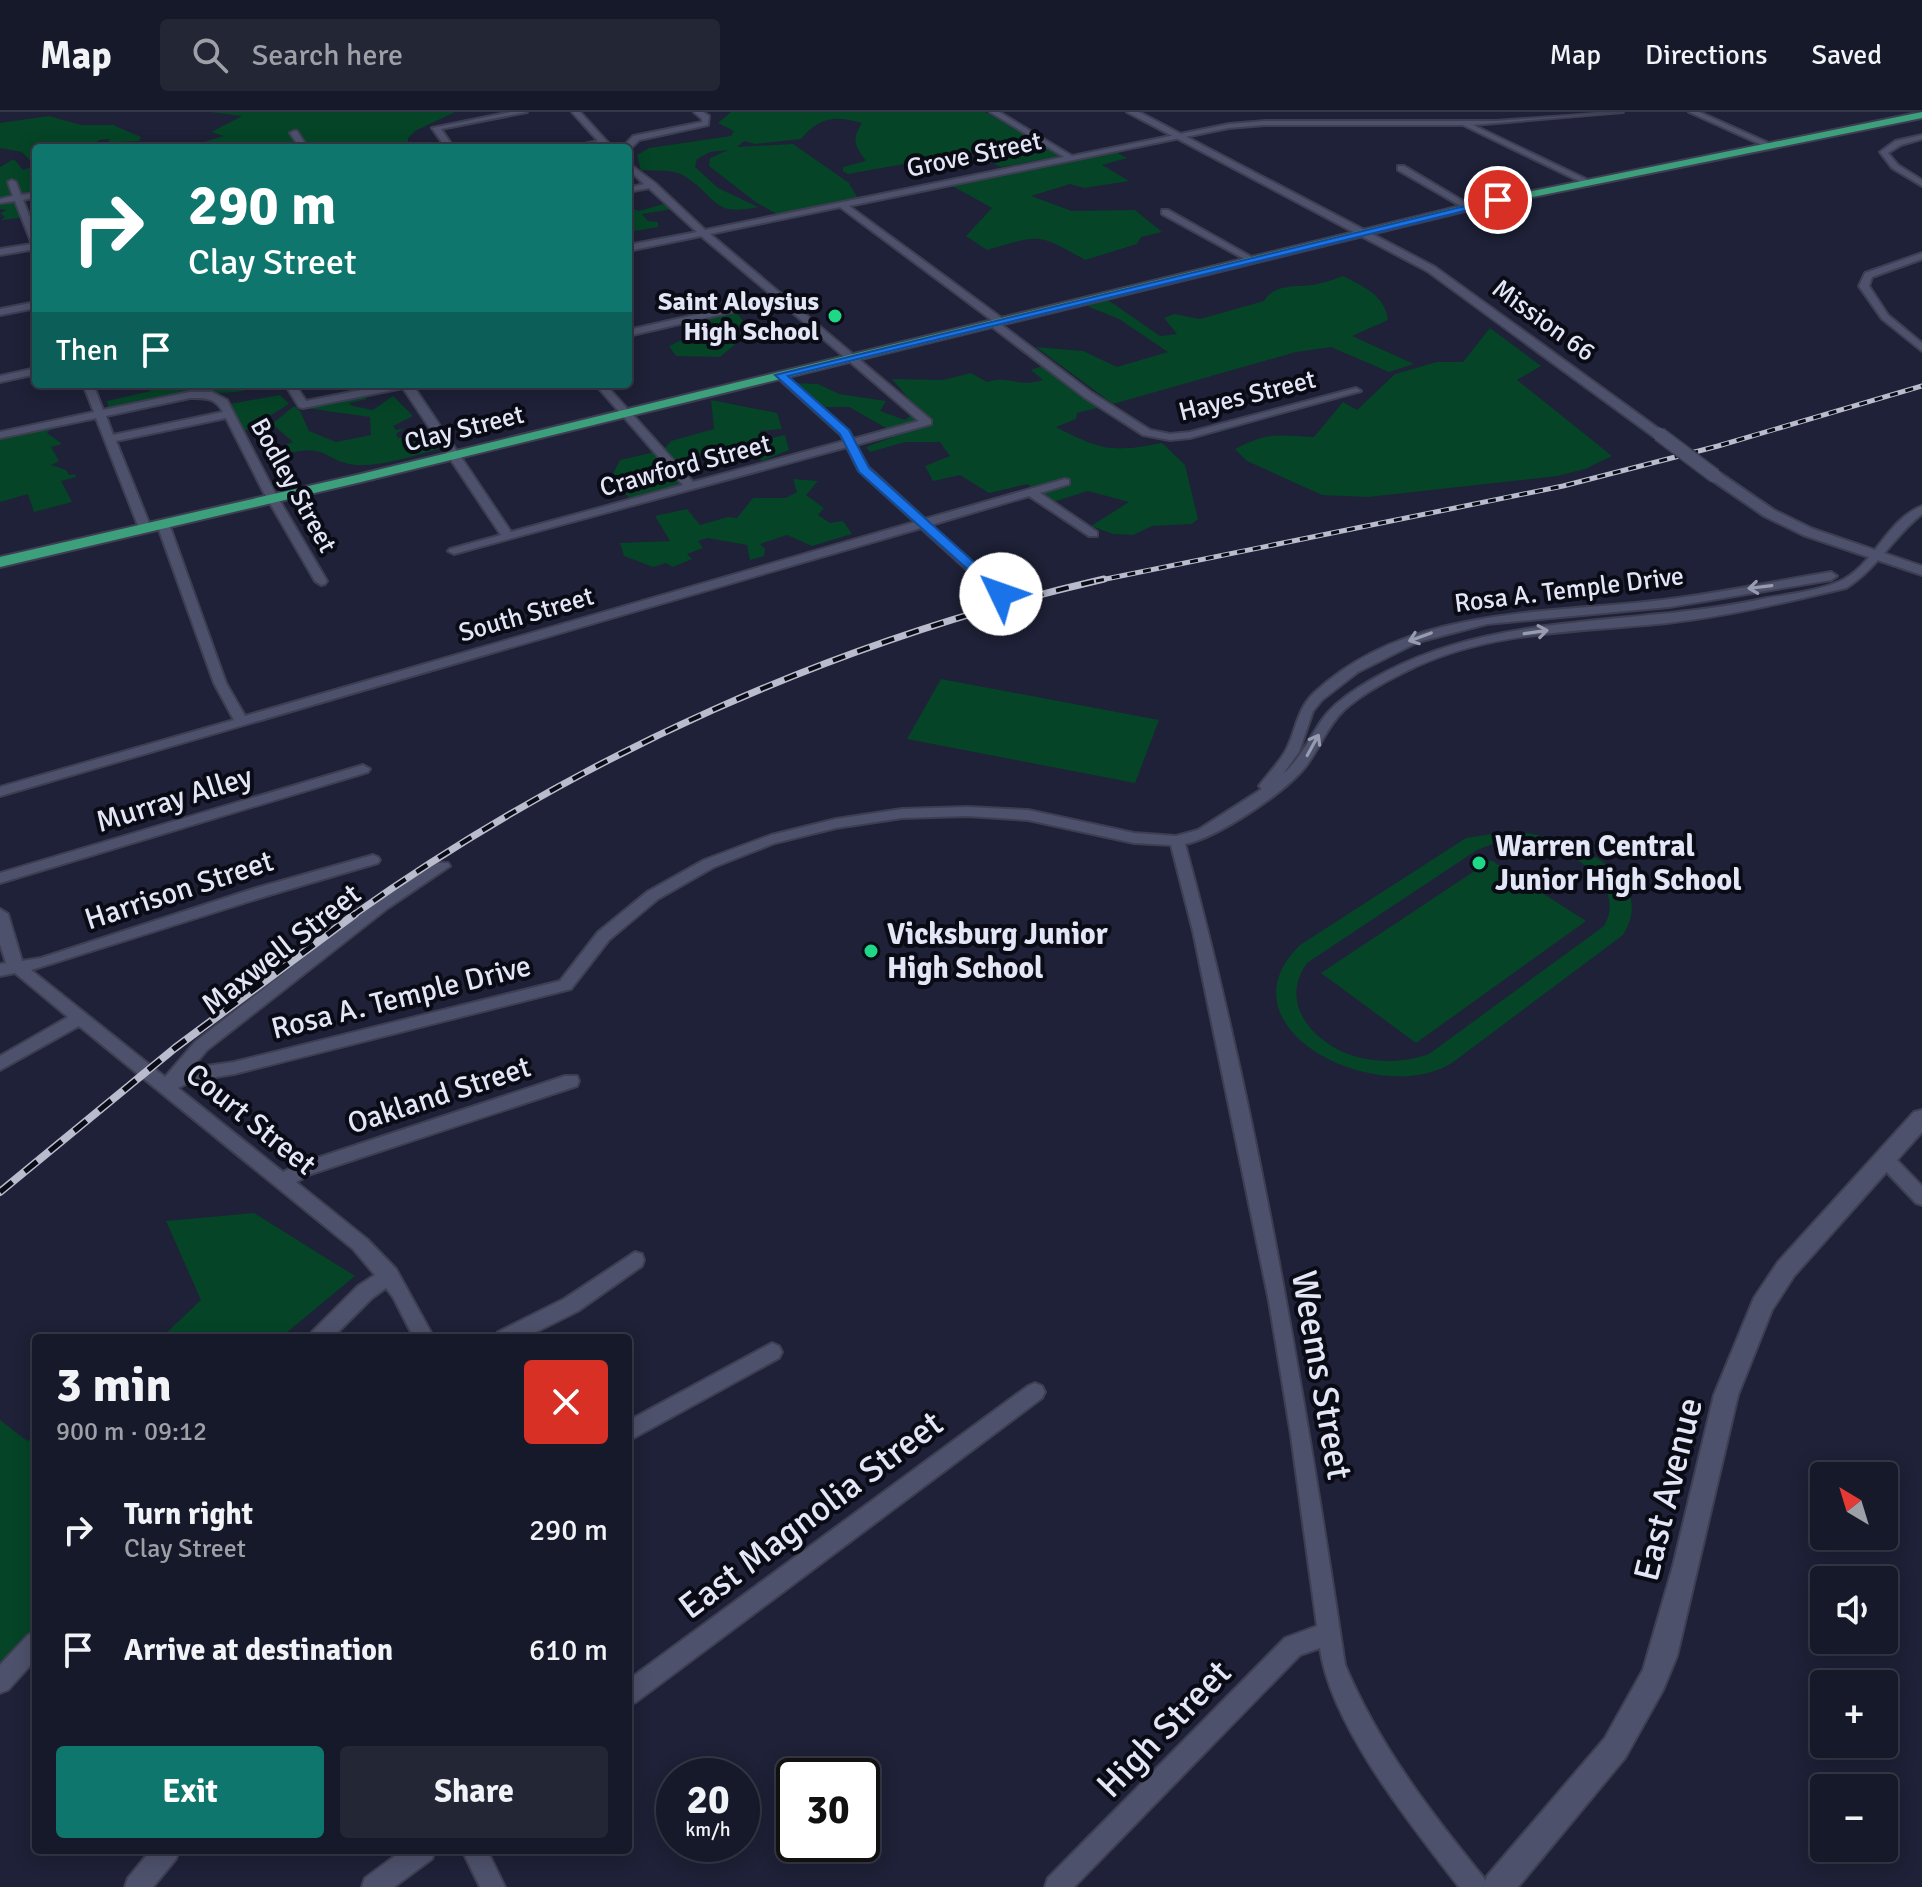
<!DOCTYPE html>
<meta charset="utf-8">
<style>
:root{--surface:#161929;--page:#232635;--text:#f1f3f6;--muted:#9ea0a8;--line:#353846;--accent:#0f766e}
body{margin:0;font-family:Signika,sans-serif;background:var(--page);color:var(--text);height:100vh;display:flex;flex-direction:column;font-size:30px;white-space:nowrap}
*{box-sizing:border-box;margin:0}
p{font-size:26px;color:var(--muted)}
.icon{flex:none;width:44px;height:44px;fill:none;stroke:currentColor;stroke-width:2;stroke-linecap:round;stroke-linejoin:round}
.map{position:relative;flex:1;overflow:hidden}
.details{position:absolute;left:32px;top:1222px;width:600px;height:520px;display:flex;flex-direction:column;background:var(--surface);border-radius:8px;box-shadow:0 4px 20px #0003,0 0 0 2px var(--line)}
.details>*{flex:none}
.banner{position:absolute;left:32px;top:32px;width:600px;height:244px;border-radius:8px;box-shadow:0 4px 20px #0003,0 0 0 2px var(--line);background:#0f766e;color:#fff;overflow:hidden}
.needle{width:52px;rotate:322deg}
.tools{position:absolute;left:1810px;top:1350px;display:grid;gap:16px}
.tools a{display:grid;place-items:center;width:88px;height:88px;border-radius:8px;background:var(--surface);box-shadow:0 4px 20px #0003,0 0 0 2px var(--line);font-size:40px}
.speed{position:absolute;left:656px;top:1646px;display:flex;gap:16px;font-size:40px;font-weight:700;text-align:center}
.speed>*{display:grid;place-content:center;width:104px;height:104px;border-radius:50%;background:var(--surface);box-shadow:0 4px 20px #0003,0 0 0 2px var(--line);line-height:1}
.speed small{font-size:20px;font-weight:400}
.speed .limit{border:4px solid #111;border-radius:12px;background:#fff;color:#111}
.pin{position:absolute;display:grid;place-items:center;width:68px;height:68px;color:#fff;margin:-34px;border:4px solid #fff;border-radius:50%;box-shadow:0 2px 8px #0007}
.me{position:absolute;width:88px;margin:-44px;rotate:312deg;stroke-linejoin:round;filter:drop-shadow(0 0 6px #0008)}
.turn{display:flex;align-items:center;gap:28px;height:168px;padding:0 24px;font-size:36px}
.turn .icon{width:104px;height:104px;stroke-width:2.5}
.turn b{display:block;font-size:56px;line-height:68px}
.then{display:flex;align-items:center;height:76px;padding:0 24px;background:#0003;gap:16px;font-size:30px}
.round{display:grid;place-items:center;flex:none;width:84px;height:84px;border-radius:8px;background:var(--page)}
.head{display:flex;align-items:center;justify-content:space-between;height:136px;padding:0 24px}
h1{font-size:48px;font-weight:700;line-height:60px}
.primary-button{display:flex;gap:16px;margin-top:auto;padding:16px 24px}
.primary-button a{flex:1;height:92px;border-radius:8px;background:var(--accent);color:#fff;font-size:32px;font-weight:700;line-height:92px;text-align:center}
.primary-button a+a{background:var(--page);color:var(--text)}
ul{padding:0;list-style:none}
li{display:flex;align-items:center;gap:24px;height:120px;padding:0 24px}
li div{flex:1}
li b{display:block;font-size:30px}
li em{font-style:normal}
header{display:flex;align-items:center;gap:48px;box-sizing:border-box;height:112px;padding:0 40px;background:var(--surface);border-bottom:2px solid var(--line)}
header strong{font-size:38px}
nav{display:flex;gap:44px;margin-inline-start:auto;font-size:28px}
.search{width:560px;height:72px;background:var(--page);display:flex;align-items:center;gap:20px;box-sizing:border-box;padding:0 28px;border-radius:8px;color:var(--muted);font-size:30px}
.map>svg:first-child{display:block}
.green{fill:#054427;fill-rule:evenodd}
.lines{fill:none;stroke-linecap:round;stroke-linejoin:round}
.minor-casing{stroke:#3d3e52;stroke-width:4}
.tertiary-casing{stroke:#3d3e52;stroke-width:4}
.primary-casing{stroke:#3d3e52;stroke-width:4}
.minor{fill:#4e516b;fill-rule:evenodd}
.tertiary{fill:#4e516b;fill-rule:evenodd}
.primary{fill:#3da07c;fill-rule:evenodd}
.rail-far2-casing{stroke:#b9bccd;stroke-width:5}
.rail-far1-casing{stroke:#b9bccd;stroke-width:7}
.rail-casing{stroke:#b9bccd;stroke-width:8}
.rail-far2{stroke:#0a0b15;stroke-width:3;stroke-dasharray:8;stroke-linecap:butt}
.rail-far1{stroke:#0a0b15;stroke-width:4;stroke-dasharray:13;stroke-linecap:butt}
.rail{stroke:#0a0b15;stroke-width:5;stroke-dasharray:16;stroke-linecap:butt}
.tertiary-bridge-casing{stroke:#3d3e52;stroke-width:16;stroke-linecap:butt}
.tertiary-bridge{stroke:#4e516b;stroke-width:13}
.oneway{stroke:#989cb0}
.route{fill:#1a73e8;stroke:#114b97;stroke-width:2}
.poi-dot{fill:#1fd887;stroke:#0a0b15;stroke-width:3}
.labels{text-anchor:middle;stroke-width:8;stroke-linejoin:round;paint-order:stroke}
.far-street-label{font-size:26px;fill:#e3e6f6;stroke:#0a0b15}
.far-poi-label{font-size:26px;font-weight:bold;fill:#e3e6f6;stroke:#0a0b15;text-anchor:end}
.street-label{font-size:30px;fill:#e3e6f6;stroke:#0a0b15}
.poi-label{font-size:30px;font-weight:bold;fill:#e3e6f6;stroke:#0a0b15;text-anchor:start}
.near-street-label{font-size:36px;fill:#e3e6f6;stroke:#0a0b15}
</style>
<header>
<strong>Map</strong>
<div class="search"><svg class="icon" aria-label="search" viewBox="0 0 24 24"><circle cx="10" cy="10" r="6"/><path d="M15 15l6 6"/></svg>Search here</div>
<nav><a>Map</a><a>Directions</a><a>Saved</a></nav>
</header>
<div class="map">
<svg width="1922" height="1775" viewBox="0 0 1922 1775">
<rect width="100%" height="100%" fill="#1e2137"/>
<!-- green -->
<path class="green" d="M210,0H455L415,19L408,26V36H184L224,24L211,20L242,4Z
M731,0H985L1062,44L1001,55L972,40L848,62L843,59V55L866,49C855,34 851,28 862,11C835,3 819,5 801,27L755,32L744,29L737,35L793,32L849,71L857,85L777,102L757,91L709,54L710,46L728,38L710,40L697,47L695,55L718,76L758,95C712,105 718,86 686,65C673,56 656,60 641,58L637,43L649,36L731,24L734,19L718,11Z
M49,4L81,13H113L141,25L139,29L108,31L110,27L100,28L86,36H36V73L33,79L36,91L19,84L10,87L23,93L24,97L19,106L1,108L5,105L0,101L7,98L0,97V55L14,47L23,58L35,54L22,40L0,36V11Z
M1112,38L1127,46L1102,53L1129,69L1084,76L1070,72L1031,84L1072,99L1135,98L1162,120L1141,125L1137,132L1085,148C1036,120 1041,123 987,138L966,124L992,96L949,72Z
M667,91L672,97L642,102L648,109L658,110V115L628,120V95L639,99Z
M1343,164C1364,175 1385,183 1388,208L1352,224L1414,252L1389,260L1331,235L1296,240L1113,292L1036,235L1083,239L1117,255L1168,240L1119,207L1087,194L1108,188L1160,224L1177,222L1164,206L1174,202L1200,207L1264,189C1276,170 1299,176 1318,172C1326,170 1335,167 1343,164Z
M737,201L743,209L738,215L743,226L720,245L676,244L669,234L714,213L704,206Z
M1490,216L1541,254L1517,268L1612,344L1585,357L1557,364L1368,385L1322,383L1247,349L1235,337C1270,319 1277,324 1314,325L1343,290L1357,298L1395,262L1437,250H1463Z
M1045,253L1097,296L1077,301L1076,307L1056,315C1101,338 1111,341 1162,331L1185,353L1198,407L1192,412L1152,414L1133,423L1113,422L1091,414L1129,390L1088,379L1053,390L1027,372L989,381L960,363L933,369L925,354L950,344L940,330H905L870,340L866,335L893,325L888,317L849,295H825L792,271L818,272L839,282L886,289L880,299L905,308L918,298L892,267L943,268L971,261L987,270C1011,263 1017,276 1043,268L1031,258Z
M144,272H261C237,286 211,278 185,282C160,286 135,292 109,297L107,289L151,279Z
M280,283L289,292L243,320L239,318L230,292Z
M364,284L367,287L349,291L352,294L373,298L393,284L413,304L393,314L396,318L405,316L396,322L398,326L430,320L439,337C412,344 385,354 357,353C327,351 327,331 290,341L279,335L293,330L272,312L294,294L300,299L309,319L336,330L371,323L370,305L298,295Z
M711,288L777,301L782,317L759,319L767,327L785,323L789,338L762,349L742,335L697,345L700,356L688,358L693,371L629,386L611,366L620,348L663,338L671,329L714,317Z
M55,313L47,321L62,332L51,335L59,349L51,353L66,358L69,363L75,362L76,365L61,369L72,390L34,400L28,382L0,390V325Z
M793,367L818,369L806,383L824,396L818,403L830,411L843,409L852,422L812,434L787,423L760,432L765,437L764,444L750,448L747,433L708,426L698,429L703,436L687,442L692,447L673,455L666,451L653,455L624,444L620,431L670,429L655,404L687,397L700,413L728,405L737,406L753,386H786L797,380Z
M941,567L1159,608L1135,671L907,627Z
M1511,719C1558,722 1663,758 1623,823L1452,951C1378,997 1215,916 1300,833L1466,726ZM1495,731C1512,730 1530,730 1546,734C1579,743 1626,776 1604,814L1429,942C1407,950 1385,951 1361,946C1319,936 1276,895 1307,851L1477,738Z
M1491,748L1586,809L1416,931L1321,861Z
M254,1101L355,1164L280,1226H161L201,1188L166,1109Z
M0,1308L27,1329L36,1324V1520L0,1558Z"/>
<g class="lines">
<!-- minor casing -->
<g class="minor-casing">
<path id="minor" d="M511,0H527L441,17L454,36H446L432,16Z
M572,0H580L613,36H605L602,33L567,36L598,29Z
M694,0H703L709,4L708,13L639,28L629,38L622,36L633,24L702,10V7Z
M990,0H999L1072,44L1229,12L1265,9H1496L1623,0L1473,13L1588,68L1585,72L1463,13H1265L1229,16L849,94L1003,207V211H999L1092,281L1150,318L1170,322L1190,320L1356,276L1361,279L1190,326L1170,328L1143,323L1084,285L987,211L993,209L840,95L710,122L931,308V312L856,333L868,355L925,407L1065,367L1069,368V372L1040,381L1097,420V424H1089L1029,384L931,413L1005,479V485H997L921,416L0,684V675L234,608L214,571L157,412L159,410L169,412L226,571L245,604L915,410L859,359L847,335L454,442L448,439L450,437L501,423L403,276L303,296L299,295L285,272H295L306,289L392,272H412L511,420L683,373L595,272H605L693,370L844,329L841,323L777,265V261H783L849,319L853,327L919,309L779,189L628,224V218L774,185L701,124L628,139V133L697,120L649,76L628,80V76L644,72L628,57V51L655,71L705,118L1064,45Z
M1689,0H1699L1771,32L1764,34Z
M294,19H297L308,36H300L290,21Z
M1922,23V27L1901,33L1888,41L1898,53L1922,68V74L1892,56L1880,40L1895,29Z
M1398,54H1404L1473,95L1466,97L1398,58Z
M12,68L16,70L21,83L36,81V85L23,88L36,121V137L0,143V137L32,132L15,89L0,91V87L13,84L8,70Z
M1162,98H1168L1255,147L1248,149L1162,102Z
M1922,141V147L1872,165L1869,174L1888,203L1922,231V239L1882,207L1859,174L1865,161Z
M36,190V196L0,203V197Z
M36,256V262L0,270V264Z
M83,272H93L103,298L190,280H212L227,288L274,379L327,469L325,472L321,473L315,469L263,379L226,306L116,329L151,416L145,419L139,416L96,306L0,326V320L94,300ZM190,286C205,286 215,285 223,300L113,323L106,304Z
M1922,394V402C1894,424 1877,457 1846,476C1787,490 1728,504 1667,511C1582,520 1496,518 1417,554C1392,566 1364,580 1344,598C1327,614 1320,636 1306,654C1286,680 1217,726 1185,732C1258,1000 1304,1278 1345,1553C1378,1632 1430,1700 1484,1766L1487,1775H1459C1411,1713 1331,1614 1320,1536L1300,1543L1074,1775H1045L1048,1766L1285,1526L1317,1514L1291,1323L1269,1189L1193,819L1171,733L1134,731L1028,708L967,704L902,706L836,716L775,731L714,755L658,787L609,828L571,877L234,962L192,969L178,976L283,1060L299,1052L565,964H577L579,969L577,974L311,1062L296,1070L367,1127L396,1157L434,1226H414L393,1185L386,1176L372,1186L332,1226H309L312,1220L358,1174L375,1163L353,1137L79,914L0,958V944L68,905L15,861L0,864V852L6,851L0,832V797L8,802L22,849L41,846L256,776L373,743L378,745L380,748L378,751L266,784L31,858L165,965L195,930L378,788L438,751H448L450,754L388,796L207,938L192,956L234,950L560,869L598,820L647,780L704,748L771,723L836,707L902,697L967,695L1028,698L1134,721L1176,724L1198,718L1262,677L1259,674C1267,663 1278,652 1285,640C1296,621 1296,598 1314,581C1410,492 1549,503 1670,487C1724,480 1777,469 1831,460L1837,464L1831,468L1669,495L1487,512L1418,530L1358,560L1322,588L1313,599L1299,640L1283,662C1300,647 1309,627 1322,608C1331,595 1344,585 1358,576C1482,496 1627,517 1767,486C1790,482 1816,479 1838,470C1873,456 1886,408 1922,394Z
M363,653L370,657L368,660L0,771V761Z
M1885,1040L1891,1042L1922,1074V1093L1916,1091L1879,1052L1876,1047L1879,1042Z
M635,1140L642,1142L644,1148L642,1154L578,1199L524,1226H495L498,1220L564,1187Z
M772,1231L779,1234L782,1240L779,1246L628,1329V1309Z
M1035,1271L1042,1274L1045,1280L1042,1286L636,1590L628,1593V1568L1028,1274Z
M36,1520V1547L8,1578L0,1581V1553L28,1523Z
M151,1738H179L176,1747L153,1775H125L128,1766Z
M403,1738H435L432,1747L394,1775H362L365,1766Z
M462,1738H487L505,1775H480Z"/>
</g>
<!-- tertiary casing -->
<g class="tertiary-casing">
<path id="tertiary" d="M1127,0H1139L1435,155L1666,322L1654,325L1427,159Z
M1710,361H1720L1774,398L1813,417L1922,454V463L1803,423L1764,404L1710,367Z
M1922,998V1020L1794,1164L1772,1198L1738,1283L1677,1544L1663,1578L1625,1646L1518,1775H1483L1487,1764L1605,1626L1643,1558L1673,1454L1714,1283L1754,1186L1778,1150L1914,1000Z"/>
</g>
<!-- primary casing -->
<g class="primary-casing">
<path id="primary" d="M1922,0V6L1469,98L361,370L0,455V445L361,362L1469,92Z"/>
</g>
<!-- minor -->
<use href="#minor" class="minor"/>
<!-- tertiary -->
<use href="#tertiary" class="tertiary"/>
<!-- primary -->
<use href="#primary" class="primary"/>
<!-- rail-far2 casing -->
<g class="rail-far2-casing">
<path id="rail-far2" d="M1096,469L1563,374L1718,334L1922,274"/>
</g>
<!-- rail-far1 casing -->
<g class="rail-far1-casing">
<path id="rail-far1" d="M352,804C579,643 834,529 1104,467"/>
</g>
<!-- rail casing -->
<g class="rail-casing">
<path id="rail" d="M0,1080L175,936L355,802"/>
</g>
<!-- rail-far2 -->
<use href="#rail-far2" class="rail-far2"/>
<!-- rail-far1 -->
<use href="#rail-far1" class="rail-far1"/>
<!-- rail -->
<use href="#rail" class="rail"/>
<!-- tertiary-bridge casing -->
<g class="tertiary-bridge-casing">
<path id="tertiary-bridge" d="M1659,322L1715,364"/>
</g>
<!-- tertiary-bridge -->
<use href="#tertiary-bridge" class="tertiary-bridge"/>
</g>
<!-- one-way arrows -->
<defs><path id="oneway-shaft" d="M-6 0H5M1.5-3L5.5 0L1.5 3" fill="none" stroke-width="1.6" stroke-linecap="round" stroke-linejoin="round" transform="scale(2)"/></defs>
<g class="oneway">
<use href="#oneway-shaft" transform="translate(1760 475) rotate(173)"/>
<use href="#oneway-shaft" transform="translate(1536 520) rotate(-8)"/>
<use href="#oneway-shaft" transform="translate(1420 525) rotate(160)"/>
<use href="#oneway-shaft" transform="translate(1313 633) rotate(-61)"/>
</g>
<!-- route -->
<path class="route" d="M1498,86L1501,90L788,264L849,318L869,356L1006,479V485L1001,487L859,360L840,322L775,263Z"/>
<!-- markers -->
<g class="poi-dot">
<circle cx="835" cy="204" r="8"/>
<circle cx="1479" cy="751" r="8"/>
<circle cx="871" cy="839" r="8"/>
</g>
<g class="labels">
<!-- far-street labels -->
<g class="far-street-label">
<text transform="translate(974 42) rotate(-12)" y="9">Grove Street</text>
<text transform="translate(1544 208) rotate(36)" y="9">Mission 66</text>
<text transform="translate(1247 283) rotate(-14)" y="9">Hayes Street</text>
<text transform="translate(464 316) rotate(-14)" y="9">Clay Street</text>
<text transform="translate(685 353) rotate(-15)" y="9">Crawford Street</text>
<text transform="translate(294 373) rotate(61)" y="9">Bodley Street</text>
<text transform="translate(1569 477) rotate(-7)" y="9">Rosa A. Temple Drive</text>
<text transform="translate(526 502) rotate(-16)" y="9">South Street</text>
</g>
<!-- far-poi labels -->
<g class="far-poi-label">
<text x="819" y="198">Saint Aloysius<tspan x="819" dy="30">High School</tspan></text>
</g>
<!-- street labels -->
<g class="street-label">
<text transform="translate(174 687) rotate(-17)" y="10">Murray Alley</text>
<text transform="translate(179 778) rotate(-18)" y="10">Harrison Street</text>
<text transform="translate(281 837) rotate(-38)" y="10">Maxwell Street</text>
<text transform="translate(401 885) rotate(-14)" y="10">Rosa A. Temple Drive</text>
<text transform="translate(439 983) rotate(-18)" y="10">Oakland Street</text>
<text transform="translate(251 1007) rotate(39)" y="10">Court Street</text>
</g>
<!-- poi labels -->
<g class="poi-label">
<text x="1495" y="744">Warren Central<tspan x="1495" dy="34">Junior High School</tspan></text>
<text x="887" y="832">Vicksburg Junior<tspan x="887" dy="34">High School</tspan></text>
</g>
<!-- near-street labels -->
<g class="near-street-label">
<text transform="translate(1323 1263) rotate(80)" y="13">Weems Street</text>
<text transform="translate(1667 1377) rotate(-76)" y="13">East Avenue</text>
<text transform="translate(810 1402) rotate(-37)" y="13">East Magnolia Street</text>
<text transform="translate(1163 1616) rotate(-46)" y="13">High Street</text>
</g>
</g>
</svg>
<div class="tools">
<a><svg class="needle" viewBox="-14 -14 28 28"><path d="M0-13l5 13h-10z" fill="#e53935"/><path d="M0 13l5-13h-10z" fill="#9ea0a8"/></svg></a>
<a><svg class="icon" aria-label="sound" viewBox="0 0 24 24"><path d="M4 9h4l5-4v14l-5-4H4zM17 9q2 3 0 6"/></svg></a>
<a>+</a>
<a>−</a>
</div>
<div class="speed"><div>20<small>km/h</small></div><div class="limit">30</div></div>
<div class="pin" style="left:1498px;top:88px;background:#d93025"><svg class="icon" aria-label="arrive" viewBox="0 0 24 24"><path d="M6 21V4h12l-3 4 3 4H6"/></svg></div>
<svg class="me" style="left:1001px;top:482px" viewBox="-20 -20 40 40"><circle r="19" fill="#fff"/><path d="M0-13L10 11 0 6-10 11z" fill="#1a73e8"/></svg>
<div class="banner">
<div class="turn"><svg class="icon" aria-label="right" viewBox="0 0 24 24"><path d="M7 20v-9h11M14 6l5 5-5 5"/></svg><div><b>290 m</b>Clay Street</div></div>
<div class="then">Then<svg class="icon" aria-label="arrive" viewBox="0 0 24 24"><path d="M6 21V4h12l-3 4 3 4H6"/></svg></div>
</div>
<section class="details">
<div class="head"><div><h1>3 min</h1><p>900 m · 09:12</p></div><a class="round" style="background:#d93025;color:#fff"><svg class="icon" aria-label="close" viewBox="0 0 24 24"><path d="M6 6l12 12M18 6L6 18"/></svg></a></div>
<ul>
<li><svg class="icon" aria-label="right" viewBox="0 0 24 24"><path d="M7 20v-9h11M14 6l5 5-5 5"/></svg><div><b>Turn right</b><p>Clay Street</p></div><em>290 m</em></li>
<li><svg class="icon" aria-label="arrive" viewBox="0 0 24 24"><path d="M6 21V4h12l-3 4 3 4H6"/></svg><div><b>Arrive at destination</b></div><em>610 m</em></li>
</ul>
<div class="primary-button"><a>Exit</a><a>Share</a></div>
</section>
</div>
